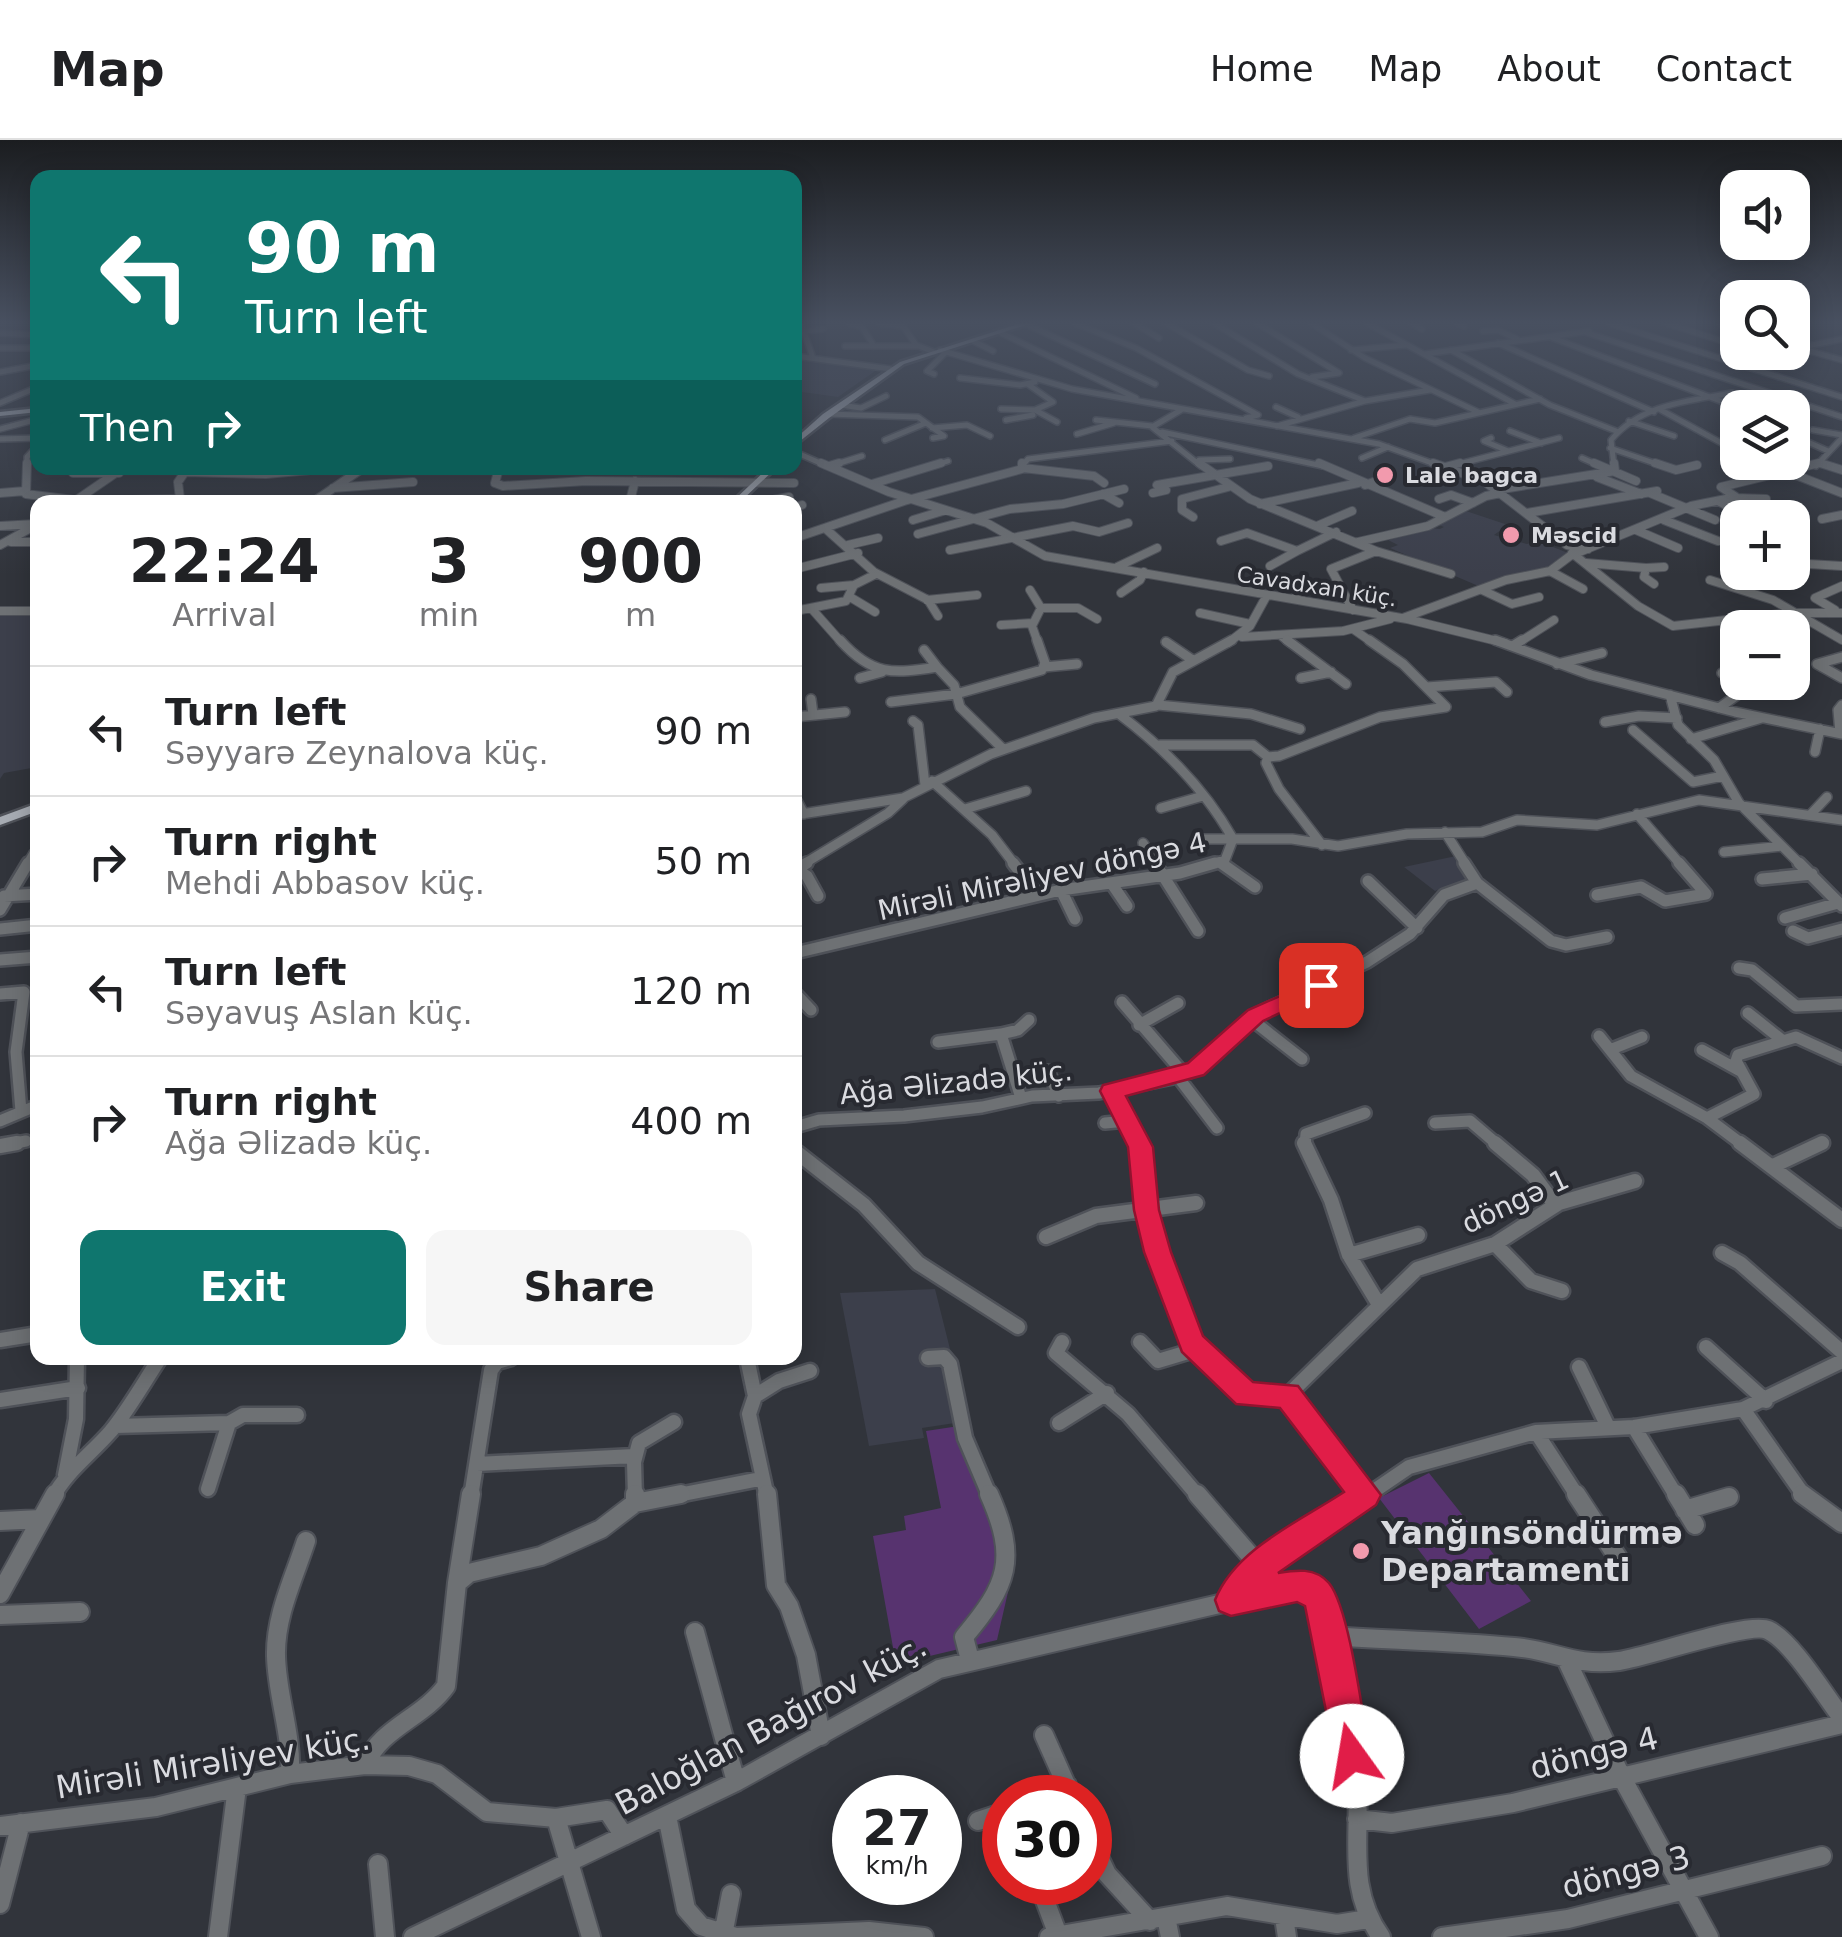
<!DOCTYPE html>
<meta charset="utf-8">
<style>
:root{--surface:#fff;--page:#f6f6f6;--text:#202124;--muted:#757577;--line:#e0e0e0;--accent:#0f766e}
body{margin:0;font-family:"DejaVu Sans",sans-serif;background:var(--page);color:var(--text);height:100vh;display:flex;flex-direction:column;font-size:38px;white-space:nowrap}
*{box-sizing:border-box;margin:0}
p{font-size:32px;color:var(--muted)}
.icon{flex:none;width:55px;height:55px;fill:none;stroke:currentColor;stroke-width:2;stroke-linecap:round;stroke-linejoin:round}
.map{position:relative;flex:1;overflow:hidden}
.drawer{position:absolute;left:30px;top:355px;width:772px;height:870px;display:flex;flex-direction:column;background:var(--surface);border-radius:20px;box-shadow:0 5px 25px #0003}
.drawer>*{flex:none}
.banner{position:absolute;left:30px;top:30px;width:772px;height:305px;border-radius:20px;box-shadow:0 5px 25px #0003;background:#0f766e;color:#fff;overflow:hidden}
.tools{position:absolute;left:1720px;top:30px;display:grid;gap:20px}
.tools a{display:grid;place-items:center;width:90px;height:90px;border-radius:20px;background:var(--surface);box-shadow:0 5px 25px #0003;font-size:50px}
.speed{position:absolute;left:832px;top:1635px;display:flex;gap:20px;font-size:50px;font-weight:700;text-align:center}
.speed>*{display:grid;place-content:center;width:130px;height:130px;border-radius:50%;background:var(--surface);box-shadow:0 5px 25px #0003;line-height:1}
.speed small{font-size:25px;font-weight:400}
.speed .limit{border:15px solid #d22;background:#fff;color:#111}
.pin{position:absolute;display:grid;place-items:center;width:85px;height:85px;color:#fff;margin:-42px;border-radius:20px;box-shadow:0 5px 15px #0006}
.me{position:absolute;width:110px;margin:-55px;rotate:347deg;stroke-linejoin:round;filter:drop-shadow(0 0 8px #0008)}
.turn{display:flex;align-items:center;gap:35px;height:210px;padding:0 50px;font-size:45px}
.turn .icon{width:130px;height:130px;stroke-width:2.5}
.turn b{display:block;font-size:70px;line-height:85px}
.then{display:flex;align-items:center;height:95px;padding:0 50px;background:#0003;gap:20px;font-size:38px}
.eta{display:flex;justify-content:space-evenly;align-items:center;height:170px;text-align:center}
.eta b{font-size:60px;font-weight:700;line-height:70px}
.action{display:flex;gap:20px;margin-top:auto;padding:20px 50px}
.action a{flex:1;height:115px;border-radius:20px;background:var(--accent);color:#fff;font-size:40px;font-weight:700;line-height:115px;text-align:center}
.action a+a{background:var(--page);color:var(--text)}
ul{padding:0;list-style:none}
li{display:flex;align-items:center;gap:30px;height:130px;padding:0 50px;border-top:2px solid var(--line)}
li div{flex:1}
li b{display:block;font-size:38px}
li em{font-style:normal}
header{display:flex;align-items:center;gap:60px;box-sizing:border-box;height:140px;padding:0 50px;background:var(--surface);border-bottom:2px solid var(--line)}
header strong{font-size:48px}
nav{display:flex;gap:55px;margin-inline-start:auto;font-size:35px}
.map>svg:first-child{display:block}
.built{fill:#3c3f4b}
.green{fill:#57336f}
.lines{fill:none;stroke-linecap:round;stroke-linejoin:round}
.minor-far5-casing{stroke:#4f5259;stroke-width:8}
.minor-far4-casing{stroke:#4f5259;stroke-width:10}
.minor-far3-casing{stroke:#4f5259;stroke-width:12}
.minor-far2-casing{stroke:#4f5259;stroke-width:16}
.minor-far1-casing{stroke:#4f5259;stroke-width:19}
.minor-casing{stroke:#4f5259;stroke-width:22}
.major-casing{stroke:#4f5259;stroke-width:5}
.minor-far5{stroke:#6e7174;stroke-width:5}
.minor-far4{stroke:#6e7174;stroke-width:8}
.minor-far3{stroke:#6e7174;stroke-width:9}
.minor-far2{stroke:#6e7174;stroke-width:11}
.minor-far1{stroke:#6e7174;stroke-width:14}
.minor{stroke:#6e7174;stroke-width:18}
.major{fill:#a7acb3;fill-rule:evenodd}
.route{fill:#e11d48;stroke:#92132f;stroke-width:2.5}
.poi-dot{fill:#f29aad;stroke:#282a31;stroke-width:4}
.labels{text-anchor:middle;stroke-width:8;stroke-linejoin:round;paint-order:stroke}
.far-poi-label{font-size:22px;font-weight:bold;fill:#dadbe0;stroke:#282a31;text-anchor:start}
.far-street-label{font-size:22px;fill:#dadbe0;stroke:#282a31}
.street-label{font-size:28px;fill:#dadbe0;stroke:#282a31}
.near-poi-label{font-size:32px;font-weight:bold;fill:#dadbe0;stroke:#282a31;text-anchor:start}
.near-street-label{font-size:32px;fill:#dadbe0;stroke:#282a31}
</style>
<header>
<strong>Map</strong>
<nav><a>Home</a><a>Map</a><a>About</a><a>Contact</a></nav>
</header>
<div class="map">
<svg width="1842" height="1797" viewBox="0 0 1842 1797">
<rect width="100%" height="100%" fill="#31343b"/>
<!-- built -->
<path class="built" d="M795,217L878,229L838,257L795,251Z
M1463,370L1508,385L1494,395L1527,404L1538,401L1568,413L1553,426L1483,448L1390,408L1398,405L1388,400L1431,388L1440,389L1444,387L1439,385Z
M0,472H38L37,627L4,633L0,639Z
M1456,716L1473,738L1450,750L1444,747L1435,751L1404,727Z
M935,1149L968,1281L922,1288L924,1298L869,1306L840,1153Z"/>
<!-- green -->
<path class="green" d="M959,1286L1000,1401L996,1444L1008,1452L997,1500L896,1524L873,1396L906,1390L904,1376L941,1368L926,1291Z
M1429,1333L1531,1461L1479,1489L1379,1358Z"/>
<g class="lines">
<!-- minor-far5 casing -->
<g class="minor-far5-casing">
<path id="minor-far5" d="M801,183L813,218
M849,183L862,187L874,206
M879,183L903,186
M901,183L916,205L934,212
M1075,183L1136,208L1258,275L1246,278
M1134,183L1159,198
M1166,183L1248,230L1269,236
M1214,183L1298,234L1365,261L1277,286
M1257,183L1339,233L1312,237
M1311,183L1365,218L1478,272
M1367,183L1515,264
M1412,183L1422,189
M1457,183L1464,186
M1609,183L1842,257
M1666,183L1738,206
M1718,183L1738,189
M1026,184L1155,244
M804,191L823,189
M1483,191L1498,190L1517,199
M999,192L1136,258
M1585,192L1842,277
M0,193L38,195
M1553,198L1739,268
M973,201L993,211
M1498,203L1654,272
M845,206H918
M1792,206L1842,220
M1807,206L1842,199
M0,208H38
M940,210L1072,249L1379,304L1440,326
M1351,210L1406,205
M1451,210L1550,265L1616,291
M1425,214L1589,191
M1765,214L1799,225
M795,216L891,229
M1735,221L1775,212
M0,232L38,225
M934,234L927,231L946,212
M960,238L1020,245L1035,242
M1365,261L1430,250
M0,263L38,247
M841,265L861,268L886,256
M1276,267L1298,277
M1001,269L1035,270L1053,262L1029,245
M1035,270L1057,282
M1181,270L1152,287L1201,326
M1661,270L1738,312
M828,274L918,277L944,296L933,298
M1006,280L1033,275
M1096,280L1152,286
M1629,281L1674,296
M932,288L967,285L990,296
M0,289L38,279
M1813,290L1842,295
M1510,291L1541,303
M1162,292L1323,326
M1077,294L1114,283
M1792,295L1828,311
M1354,298L1410,279L1435,283L1540,259
M1491,298L1484,301L1508,311
M0,299L38,298
M885,300L926,283
M1610,308L1663,326
M795,312L827,326
M1362,318L1388,307
M1582,318L1600,326
M1199,320L1230,319
M1762,322L1771,326
M1820,323L1828,326
M27,326V317L38,305
M830,326L862,316
M933,326L948,321
M1022,326L1028,319L1172,301
M1451,326L1559,298
M1614,326L1611,300C1641,264 1689,261 1732,253
M1816,326L1842,298"/>
</g>
<!-- minor-far4 casing -->
<g class="minor-far4-casing">
<path id="minor-far4" d="M27,323L26,354L81,361L180,359L178,342L185,332L266,334L332,328
M821,323L889,352L987,383L1045,416L1407,479L1505,503
M1199,323L1250,359L1376,411L1331,429L1353,470
M1319,323L1445,377
M1433,323L1484,341L1567,405L1588,409
M1594,323L1636,341
M1655,323L1676,330L1697,325
M1765,323L1842,353
M1820,323L1842,330
M829,326L839,323
M1445,327L1460,323
M499,328L495,343L503,346L586,341L794,343
M1023,328L1094,336L1104,343
M159,330L175,328
M73,333H119
M1597,337L1641,354
M872,344L941,323
M1365,345L1391,336
M333,348L413,342
M1496,350L1615,331L1614,323
M0,353L25,351
M1153,353L1166,350L1157,345L1268,326
M1650,353L1715,380
M1103,354L1119,363
M1735,358L1766,359
M1439,359L1451,355L1473,363
M75,361L123,328
M630,361L635,341
M1718,361L1750,378
M313,362L363,328
M762,362L789,357
M1260,364L1358,343
M795,367L802,365
M1527,373L1657,351
M1193,377L1182,370V359L1228,347
M1822,379L1842,375
M913,380L946,370
M1664,380L1718,401
M0,386L36,384
M1317,386L1352,371
M826,389L874,432L928,460L938,476
M1636,390L1678,408
M918,394L1010,369L1063,364L1124,349
M795,398L904,361L1022,329V323
M1221,401L1247,393L1297,411L1336,392
M11,402H38
M1358,402L1428,386L1486,356L1501,353
M0,405L38,384
M848,405L878,398
M950,410L1073,386L1099,392L1128,383
M1376,411L1451,434
M1572,413L1638,466L1673,486L1790,473H1842
M1586,423L1646,428L1644,437L1654,444
M1792,423L1842,426
M1270,426L1297,411
M1117,427L1157,408
M1646,428L1664,427
M795,429L858,413
M1550,431L1583,449
M1710,440L1773,460L1842,500
M821,448L854,445
M1030,450L1041,468L1032,486L1038,503
M1482,450L1512,464L1539,457
M1121,453L1140,440L1144,432
M850,457L875,472
M1295,458L1304,443
M927,460L977,455
M811,468L842,503
M1041,468H1078L1097,479
M1835,470L1815,458L1842,446
M0,471H38
M795,471L846,461L854,445L876,434
M1200,473L1250,484
M1403,478L1506,440L1550,431L1570,416L1691,366L1736,357L1721,347L1819,323
M1001,485L1033,483
M1353,489L1373,503
M1280,495L1290,503
M1242,497L1343,491L1390,479
M1228,503L1250,486L1267,455
M1518,503L1554,480"/>
</g>
<!-- minor-far3 casing -->
<g class="minor-far3-casing">
<path id="minor-far3" d="M840,500C872,536 893,534 937,527L954,545L960,567L1003,609
M1287,500L1346,544
M1495,500L1591,535L1735,572L1842,594
M1166,502L1191,519
M1514,505L1522,500
M924,510L937,527
M1842,517L1817,524L1842,538
M1557,524L1602,513
M1044,527L1077,524
M1722,533L1738,538
M860,538L882,532
M1301,538L1331,532
M1427,547L1496,542L1507,552
M1670,555L1678,585L1714,620L1739,663L1801,725
M811,559L813,574
M891,562L956,554L1042,530L1045,523L1037,500
M1158,565L1251,574L1300,589
M1719,568L1750,546L1748,542
M1119,574C1164,608 1205,649 1233,699L1225,720L1206,725
M795,577L845,572
M913,581L918,585L925,645
M1605,582L1639,576L1677,578
M1633,590L1693,642L1723,636
M1840,593L1838,570L1842,565
M1691,599L1762,578
M1160,605H1253L1268,617L1279,616L1380,577L1446,567L1403,524L1369,500
M1815,612L1820,589
M1268,617L1266,623L1279,649L1322,705
M932,641L992,695L1015,725
M795,657L804,674
M1161,668L1203,656
M965,669L1026,651
M1812,673L1827,657
M1637,674L1681,725
M795,675L903,658L991,614L1094,578L1156,566L1173,532L1232,500
M1445,692L1466,725
M1201,699H1292L1338,706L1407,694L1482,692L1517,680L1597,685L1699,660L1842,680
M1143,703L1157,725
M1724,712L1782,706
M1221,723L1224,725
M27,725L34,713
M802,725L888,673L903,659"/>
</g>
<!-- minor-far2 casing -->
<g class="minor-far2-casing">
<path id="minor-far2" d="M1013,723L1038,755
M1155,723L1198,791
M1221,723L1255,747
M1799,723L1842,766
M795,728L807,736L818,756
M795,730L807,723
M1762,739L1812,734
M1368,741L1417,788
M1477,743L1551,801L1566,805L1607,797
M1112,744L1127,766
M1061,750L1075,779
M1597,755L1641,747L1665,761L1706,754L1679,723
M4,756L38,754
M0,770L28,723
M1785,778L1838,763
M0,789L38,785
M1793,791L1808,798L1842,789
M795,813L1061,750L1180,733L1215,723
M1292,813L1321,845
M0,820L38,817
M1739,828L1752,830L1796,866L1842,864
M795,853L811,870
M0,854L24,852L16,912L21,971
M1122,862L1184,934
M1748,873L1782,900
M1251,879L1302,919
M1139,885L1178,863
M1599,896L1631,936L1707,978L1743,1005
M938,902L1001,894
M1612,909L1642,897
M1702,910L1742,932
M1048,931L1059,956
M1178,937L1217,988
M1112,951L1139,1005
M1021,958L1001,894L1018,890L1029,880
M1707,978L1754,954L1736,921L1738,915L1796,897L1842,918
M0,981L38,965
M1105,983L1127,981
M1435,983L1470,981L1498,1005
M795,987L819,980L904,976L982,967L1032,956L1099,953L1178,937L1203,926L1255,875L1367,822L1410,794L1444,755L1477,743L1464,723
M4,1005L26,1001
M1305,1005L1306,994L1365,973
M1816,1005L1823,1002"/>
</g>
<!-- minor-far1 casing -->
<g class="minor-far1-casing">
<path id="minor-far1" d="M1138,1003L1146,1070L1157,1113L1189,1197L1246,1255H1288L1366,1355
M1304,1003L1331,1060L1349,1115L1378,1163
M1495,1003L1533,1035L1555,1065
M1740,1003L1842,1080
M0,1006L17,1003
M795,1011L864,1065L918,1123L1018,1187
M1773,1026L1822,1003
M1046,1097L1096,1076L1196,1063
M1495,1104L1531,1141L1562,1151
M1722,1113L1740,1123L1842,1212
M1349,1115L1418,1095
M0,1200L38,1194
M1062,1202L1056,1213L1128,1274L1199,1357
M1140,1202L1158,1221L1198,1209
M1706,1207L1766,1261
M747,1218L755,1256L749,1274L767,1357
M928,1218L944,1217L950,1224L965,1298L990,1357
M1579,1227L1608,1287
M1288,1255L1417,1129L1495,1104L1559,1063L1635,1041
M755,1256L779,1241L810,1231
M0,1260L78,1248
M1743,1269L1805,1357
M1059,1283L1107,1253
M115,1286L229,1283L243,1275H297
M1634,1287L1677,1357
M1536,1292L1578,1357
M477,1324L634,1316
M65,1335L76,1279L77,1218
M208,1349L229,1283
M53,1357C67,1331 91,1314 111,1291C129,1269 144,1242 160,1218
M471,1357L491,1230L497,1222L511,1218
M635,1357L634,1322L639,1303L674,1282
M668,1357L760,1339
M1365,1357L1409,1327L1536,1292L1634,1287L1743,1269L1842,1221"/>
</g>
<!-- minor casing -->
<g class="minor-casing">
<path id="minor" d="M635,1354V1363
M767,1354L776,1445L789,1466L806,1515L821,1596
M1197,1354L1260,1427
M1576,1354L1618,1418
M1676,1354L1695,1385
M1802,1354L1842,1383
M1685,1370L1729,1357
M0,1381L41,1379
M457,1443L471,1354
M0,1454L55,1354
M1231,1460C1251,1419 1330,1380 1369,1354
M0,1475L80,1472
M695,1492L736,1642
M1329,1496C1390,1500 1452,1501 1514,1507C1554,1510 1574,1527 1619,1521C1648,1517 1749,1481 1768,1490C1792,1501 1825,1556 1842,1578
M970,1520L964,1497C1008,1445 1018,1419 989,1354
M1567,1521L1621,1636L1709,1797
M1044,1595L1072,1658
M365,1625C380,1588 423,1578 446,1546L457,1443L469,1433L541,1416L601,1389L635,1363L681,1354
M290,1634C292,1593 277,1556 276,1516C275,1476 294,1438 306,1401
M1042,1658L1067,1645
M667,1676L686,1769L701,1786L736,1797L869,1791L924,1797
M556,1678L607,1670L624,1696
M1357,1679L1392,1683L1513,1663L1842,1584
M978,1681L1005,1672
M0,1686L156,1667L290,1634L365,1625L409,1626L437,1634L487,1672L556,1678L591,1797
M1090,1698L1107,1734L1150,1781
M378,1724L385,1797
M1038,1742L1058,1795
M0,1764L21,1683
M1166,1777L1170,1797
M1284,1777L1287,1797
M723,1795L731,1754
M218,1797L237,1647
M413,1797L736,1642L939,1529L1297,1446L1312,1449L1324,1468C1334,1523 1349,1579 1356,1634C1363,1693 1344,1745 1381,1797
M1049,1797L1227,1766L1337,1784L1368,1779
M1442,1797L1568,1779L1822,1716"/>
</g>
<!-- major casing -->
<g class="major-casing">
<path id="major" d="M1021,183H1032L904,224L829,278L795,305V299L823,274L900,222Z
M38,268V272L0,276V272Z
M768,328H776L740,362H732Z
M38,663V671L0,685V677Z"/>
</g>
<!-- minor-far5 -->
<use href="#minor-far5" class="minor-far5"/>
<!-- minor-far4 -->
<use href="#minor-far4" class="minor-far4"/>
<!-- minor-far3 -->
<use href="#minor-far3" class="minor-far3"/>
<!-- minor-far2 -->
<use href="#minor-far2" class="minor-far2"/>
<!-- minor-far1 -->
<use href="#minor-far1" class="minor-far1"/>
<!-- minor -->
<use href="#minor" class="minor"/>
<!-- major -->
<use href="#major" class="major"/>
</g>
<!-- sky -->
<linearGradient id="sky" x2="0" y2="1"><stop stop-color="#1b1d20"/><stop offset="0.42" stop-color="#485060"/><stop offset="1" stop-color="#485060" stop-opacity="0"/></linearGradient>
<rect width="1842" height="435" fill="url(#sky)"/>
<!-- route -->
<path class="route" d="M1321,838L1332,845L1329,850L1263,881L1204,935L1126,956L1153,1007L1159,1070L1171,1112L1203,1196L1253,1242L1298,1246L1381,1355L1376,1365L1278,1433C1296,1430 1315,1427 1329,1443C1350,1469 1363,1579 1370,1616L1365,1629L1352,1634L1340,1629L1335,1616L1305,1466L1297,1462L1231,1476L1219,1471L1215,1460C1235,1409 1300,1381 1344,1352L1280,1268L1236,1264L1182,1212L1144,1112L1134,1070L1128,1007L1100,951L1103,945L1188,923L1248,870Z"/>
<!-- markers -->
<g class="poi-dot">
<circle cx="1385" cy="335" r="10"/>
<circle cx="1511" cy="395" r="10"/>
<circle cx="1361" cy="1411" r="10"/>
</g>
<g class="labels">
<!-- far-poi labels -->
<g class="far-poi-label">
<text x="1405" y="343">Lale bagca</text>
<text x="1531" y="403">Məscid</text>
</g>
<!-- far-street labels -->
<g class="far-street-label">
<text transform="translate(1317 446) rotate(9)" y="8">Cavadxan küç.</text>
</g>
<!-- street labels -->
<g class="street-label">
<text transform="translate(1042 736) rotate(-12)" y="10">Mirəli Mirəliyev döngə 4</text>
<text transform="translate(956 942) rotate(-6)" y="10">Ağa Əlizadə küç.</text>
<text transform="translate(1515 1061) rotate(-25)" y="10">döngə 1</text>
</g>
<!-- near-poi labels -->
<g class="near-poi-label">
<text x="1381" y="1404">Yanğınsöndürmə<tspan x="1381" dy="37">Departamenti</tspan></text>
</g>
<!-- near-street labels -->
<g class="near-street-label">
<text transform="translate(771 1585) rotate(-28)" y="11">Baloğlan Bağırov küç.</text>
<text transform="translate(1594 1613) rotate(-14)" y="11">döngə 4</text>
<text transform="translate(213 1623) rotate(-9)" y="11">Mirəli Mirəliyev küç.</text>
<text transform="translate(1626 1732) rotate(-14)" y="11">döngə 3</text>
</g>
</g>
</svg>
<div class="tools">
<a><svg class="icon" aria-label="sound" viewBox="0 0 24 24"><path d="M4 9h4l5-4v14l-5-4H4zM17 9q2 3 0 6"/></svg></a>
<a><svg class="icon" aria-label="search" viewBox="0 0 24 24"><circle cx="10" cy="10" r="6"/><path d="M15 15l6 6"/></svg></a>
<a><svg class="icon" aria-label="layers" viewBox="0 0 24 24"><path d="M12 4l9 5-9 5-9-5zM3 14l9 5 9-5"/></svg></a>
<a>+</a>
<a>−</a>
</div>
<div class="speed"><div>27<small>km/h</small></div><div class="limit">30</div></div>
<div class="pin" style="left:1321px;top:845px;background:#d93025"><svg class="icon" aria-label="arrive" viewBox="0 0 24 24"><path d="M6 21V4h12l-3 4 3 4H6"/></svg></div>
<svg class="me" style="left:1352px;top:1616px" viewBox="-20 -20 40 40"><circle r="19" fill="#fff"/><path d="M0-13L10 11 0 6-10 11z" fill="#e11d48"/></svg>
<div class="banner">
<div class="turn"><svg class="icon" aria-label="left" viewBox="0 0 24 24"><path d="M17 20v-9H6M10 6l-5 5 5 5"/></svg><div><b>90 m</b>Turn left</div></div>
<div class="then">Then<svg class="icon" aria-label="right" viewBox="0 0 24 24"><path d="M7 20v-9h11M14 6l5 5-5 5"/></svg></div>
</div>
<section class="drawer">
<div class="eta">
<div><b>22:24</b><p>Arrival</p></div>
<div><b>3</b><p>min</p></div>
<div><b>900</b><p>m</p></div>
</div>
<ul>
<li><svg class="icon" aria-label="left" viewBox="0 0 24 24"><path d="M17 20v-9H6M10 6l-5 5 5 5"/></svg><div><b>Turn left</b><p>Səyyarə Zeynalova küç.</p></div><em>90 m</em></li>
<li><svg class="icon" aria-label="right" viewBox="0 0 24 24"><path d="M7 20v-9h11M14 6l5 5-5 5"/></svg><div><b>Turn right</b><p>Mehdi Abbasov küç.</p></div><em>50 m</em></li>
<li><svg class="icon" aria-label="left" viewBox="0 0 24 24"><path d="M17 20v-9H6M10 6l-5 5 5 5"/></svg><div><b>Turn left</b><p>Səyavuş Aslan küç.</p></div><em>120 m</em></li>
<li><svg class="icon" aria-label="right" viewBox="0 0 24 24"><path d="M7 20v-9h11M14 6l5 5-5 5"/></svg><div><b>Turn right</b><p>Ağa Əlizadə küç.</p></div><em>400 m</em></li>
</ul>
<div class="action"><a>Exit</a><a>Share</a></div>
</section>
</div>
